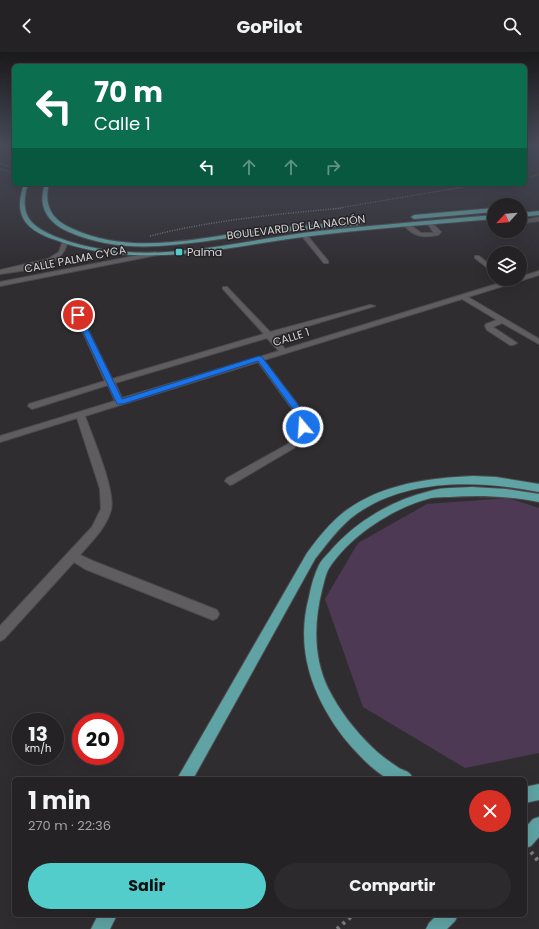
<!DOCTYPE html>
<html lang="es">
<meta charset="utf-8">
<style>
:root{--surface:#242225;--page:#2c2a2d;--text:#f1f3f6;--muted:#a3a4a7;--line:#413f42;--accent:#53cdcb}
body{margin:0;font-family:Poppins,sans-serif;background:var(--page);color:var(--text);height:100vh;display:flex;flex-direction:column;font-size:15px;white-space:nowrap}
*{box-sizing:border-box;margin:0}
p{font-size:13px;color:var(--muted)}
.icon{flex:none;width:22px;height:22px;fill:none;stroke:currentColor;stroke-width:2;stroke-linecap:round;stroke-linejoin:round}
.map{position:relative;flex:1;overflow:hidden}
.side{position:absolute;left:12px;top:725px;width:515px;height:140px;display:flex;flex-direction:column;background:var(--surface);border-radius:6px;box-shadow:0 4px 16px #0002,0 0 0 1px var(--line)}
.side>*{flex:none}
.hud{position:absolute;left:12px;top:12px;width:515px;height:122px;border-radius:6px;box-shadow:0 4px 16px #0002,0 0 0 1px var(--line);background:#0b6e4f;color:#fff;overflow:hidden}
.needle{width:26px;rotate:244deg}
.controls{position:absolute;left:487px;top:146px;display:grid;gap:8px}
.controls a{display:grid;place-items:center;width:40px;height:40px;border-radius:50%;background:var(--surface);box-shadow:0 4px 16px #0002,0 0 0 1px var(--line);font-size:20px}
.speed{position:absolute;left:12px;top:661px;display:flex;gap:8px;font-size:20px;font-weight:700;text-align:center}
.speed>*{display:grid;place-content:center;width:52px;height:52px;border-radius:50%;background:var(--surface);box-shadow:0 4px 16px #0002,0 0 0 1px var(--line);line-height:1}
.speed small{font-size:10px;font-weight:400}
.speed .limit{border:6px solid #d22;background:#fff;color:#111}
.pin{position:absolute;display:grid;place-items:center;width:34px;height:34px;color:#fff;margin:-17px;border:2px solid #fff;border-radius:50%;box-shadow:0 1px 4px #0007}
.me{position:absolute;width:44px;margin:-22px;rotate:342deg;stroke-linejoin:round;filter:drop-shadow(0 0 3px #0008)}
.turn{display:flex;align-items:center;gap:14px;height:84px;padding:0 16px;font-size:18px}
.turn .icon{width:52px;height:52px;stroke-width:2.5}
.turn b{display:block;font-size:28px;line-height:34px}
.lanes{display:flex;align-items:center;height:38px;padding:0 16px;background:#0003;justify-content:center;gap:20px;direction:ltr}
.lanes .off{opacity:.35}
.round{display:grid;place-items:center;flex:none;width:42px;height:42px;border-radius:21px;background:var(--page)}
.summary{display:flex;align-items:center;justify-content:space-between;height:68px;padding:0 16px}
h1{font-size:24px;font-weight:700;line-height:30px}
.button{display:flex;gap:8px;margin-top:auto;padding:8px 16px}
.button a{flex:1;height:46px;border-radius:24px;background:var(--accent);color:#111;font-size:16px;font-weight:700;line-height:46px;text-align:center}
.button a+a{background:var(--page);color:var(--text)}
header{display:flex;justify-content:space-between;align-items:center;height:52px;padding:0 16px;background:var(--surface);font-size:18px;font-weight:700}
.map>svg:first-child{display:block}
.green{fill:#4d3954}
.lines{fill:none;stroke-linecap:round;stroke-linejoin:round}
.minor-casing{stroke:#4e4b4e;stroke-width:2}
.major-casing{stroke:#4e4b4e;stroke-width:2}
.path-far2{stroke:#7e7c7f;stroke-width:1;stroke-dasharray:1 1.5;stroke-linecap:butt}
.path-far1{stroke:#7e7c7f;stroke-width:1.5;stroke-dasharray:1 1.5;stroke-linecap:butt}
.path{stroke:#7e7c7f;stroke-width:4;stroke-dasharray:3 4.5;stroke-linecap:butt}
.minor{fill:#605d61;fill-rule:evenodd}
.major{fill:#5fa3a4;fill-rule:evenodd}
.route{fill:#1a73e8;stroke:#114b97}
.poi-dot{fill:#53cdcb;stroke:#262327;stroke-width:1.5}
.labels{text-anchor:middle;stroke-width:3;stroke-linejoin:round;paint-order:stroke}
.far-street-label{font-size:11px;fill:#d8d6d9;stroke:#262327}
.far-poi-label{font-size:11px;fill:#d8d6d9;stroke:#262327;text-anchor:start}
</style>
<header><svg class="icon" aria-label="back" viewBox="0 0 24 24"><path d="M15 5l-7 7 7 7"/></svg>GoPilot<svg class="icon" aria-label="search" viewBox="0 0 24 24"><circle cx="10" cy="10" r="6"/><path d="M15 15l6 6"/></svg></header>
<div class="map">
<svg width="539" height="877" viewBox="0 0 539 877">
<rect width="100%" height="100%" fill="#302d31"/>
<!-- green -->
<path class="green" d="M508,446L539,456V701L465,716L363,655L325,547L358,491L427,452Z"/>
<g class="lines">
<!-- minor casing -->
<g class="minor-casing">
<path id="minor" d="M539,165V169L523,171L520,169Z
M430,169L441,180L438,183C423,186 414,185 404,173L409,172L421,181H434L427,171Z
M302,182H306L328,209V211H324L302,184Z
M62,191L67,192C60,218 22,218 0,222V218L48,207L59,200Z
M155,200L158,202L157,203L0,234V230Z
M475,204H479L494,216V221L475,206Z
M539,219V223L468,245L539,287V292L502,271L493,275L517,291L513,293H510L487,278L485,274L486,272L497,268L462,247L264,308L302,358L307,375L294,396L233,432L230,433L225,429L227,426L288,392L299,375L295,361L258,310L85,364C92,384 116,439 111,458C106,476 92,489 80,503L93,509L217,558L219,562L217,566L213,568L85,517L74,510L4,587L0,589V574L92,475L101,457L100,437L77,366L0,390V384L115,349L108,333L32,357L28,354L29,352L105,329L75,263L76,262L81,263L112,327L264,282L223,237V235H227L270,280L370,253L375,254L274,284L285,297L513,227H520V225ZM267,286L279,299L122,346L115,331Z"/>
</g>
<!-- major casing -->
<g class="major-casing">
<path id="major" d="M24,132H28C18,164 31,175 59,186C143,218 233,189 319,179C377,173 436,168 494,163V167C436,172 377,176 319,183C229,193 141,221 53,187C25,177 13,163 24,132Z
M45,132H49C43,154 53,169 73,177C133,204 196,186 259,178C292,174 326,172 359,169L362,171L359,173C326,176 293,178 259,182C195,189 131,207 69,180C48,171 37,155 45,132Z
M494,156V160L414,167L411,165L414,163Z
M539,159V163L520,165V161Z
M473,424L496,425L539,432V440C478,428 403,425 351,466C337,478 326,493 315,507L193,727H177L307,501C318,486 330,471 344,460C381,432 428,426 473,424Z
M472,435L506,437L539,442V450C508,444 480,443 449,445C443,445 437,445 431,446C394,455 348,485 328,518C325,524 324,531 322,538C314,570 313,605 328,636C339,658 355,679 373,696C381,704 390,710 399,716C402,718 408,719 410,722C411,722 412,726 413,727C406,727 398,728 391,727C378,725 352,696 344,686C312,644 295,597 309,545C311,534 314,523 319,513C322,507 328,502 332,497C358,468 393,448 430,439C443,435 458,436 472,435Z
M539,732V748L525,751V735Z
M539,765V785L531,794L525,796V776L533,767Z
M98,863H117L110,877H91Z
M437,863H458L455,869L447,877H426L429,871Z"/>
</g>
<!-- path-far2 -->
<path class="path-far2" d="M0,111L14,117
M0,117L14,121
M525,126L539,123
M333,157L481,132"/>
<!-- path-far1 -->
<path class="path-far1" d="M150,184C213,168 278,162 343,156"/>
<!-- path -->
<path class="path" d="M531,800L539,810
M337,877L353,863"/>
<!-- minor -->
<use href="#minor" class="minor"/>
<!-- major -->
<use href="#major" class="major"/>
</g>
<!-- sky -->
<linearGradient id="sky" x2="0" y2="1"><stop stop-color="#1a191b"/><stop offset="0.43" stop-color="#484c5a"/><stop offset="1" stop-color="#484c5a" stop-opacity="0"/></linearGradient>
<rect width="539" height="215" fill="url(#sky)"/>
<!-- route -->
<path class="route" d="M78,261L81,263L122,347L259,304L262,305L302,358L307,375L303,378L300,377L295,360L258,309L123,352H117L75,263Z"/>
<!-- markers -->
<rect class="poi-dot" x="175" y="196" width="8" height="8" rx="2"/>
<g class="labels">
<!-- far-street labels -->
<g class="far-street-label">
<text transform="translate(296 175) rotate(-7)" y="4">BOULEVARD DE LA NACIÓN</text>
<text transform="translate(75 207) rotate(-11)" y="4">CALLE PALMA CYCA</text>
<text transform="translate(291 285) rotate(-17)" y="4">CALLE 1</text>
</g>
<!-- far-poi labels -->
<g class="far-poi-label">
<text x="187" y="204">Palma</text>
</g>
</g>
</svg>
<div class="controls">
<a><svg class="needle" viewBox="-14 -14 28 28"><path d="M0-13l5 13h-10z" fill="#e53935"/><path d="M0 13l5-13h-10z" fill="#a3a4a7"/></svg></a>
<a><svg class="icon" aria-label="layers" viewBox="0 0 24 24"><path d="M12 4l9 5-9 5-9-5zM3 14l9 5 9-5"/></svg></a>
</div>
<div class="speed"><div>13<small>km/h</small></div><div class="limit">20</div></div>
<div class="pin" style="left:78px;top:263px;background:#d93025"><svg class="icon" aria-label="arrive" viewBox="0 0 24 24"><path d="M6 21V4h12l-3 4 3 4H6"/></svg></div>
<svg class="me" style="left:303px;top:375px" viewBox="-20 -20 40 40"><circle r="17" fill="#1a73e8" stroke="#fff" stroke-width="3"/><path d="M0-11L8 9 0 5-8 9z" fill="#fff"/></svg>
<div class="hud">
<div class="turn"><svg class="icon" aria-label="left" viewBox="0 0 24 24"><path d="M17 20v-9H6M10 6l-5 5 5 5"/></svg><div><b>70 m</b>Calle 1</div></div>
<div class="lanes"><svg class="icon" aria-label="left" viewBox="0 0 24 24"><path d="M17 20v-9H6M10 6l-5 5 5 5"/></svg><svg class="icon off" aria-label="ahead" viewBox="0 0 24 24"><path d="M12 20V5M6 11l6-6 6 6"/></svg><svg class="icon off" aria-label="ahead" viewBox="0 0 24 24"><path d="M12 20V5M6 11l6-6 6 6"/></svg><svg class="icon off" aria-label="right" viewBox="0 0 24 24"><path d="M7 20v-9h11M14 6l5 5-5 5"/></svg></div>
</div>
<section class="side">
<div class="summary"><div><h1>1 min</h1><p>270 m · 22:36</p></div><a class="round" style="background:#d93025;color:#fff"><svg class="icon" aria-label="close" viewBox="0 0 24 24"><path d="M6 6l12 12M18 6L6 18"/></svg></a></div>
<div class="button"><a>Salir</a><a>Compartir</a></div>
</section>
</div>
